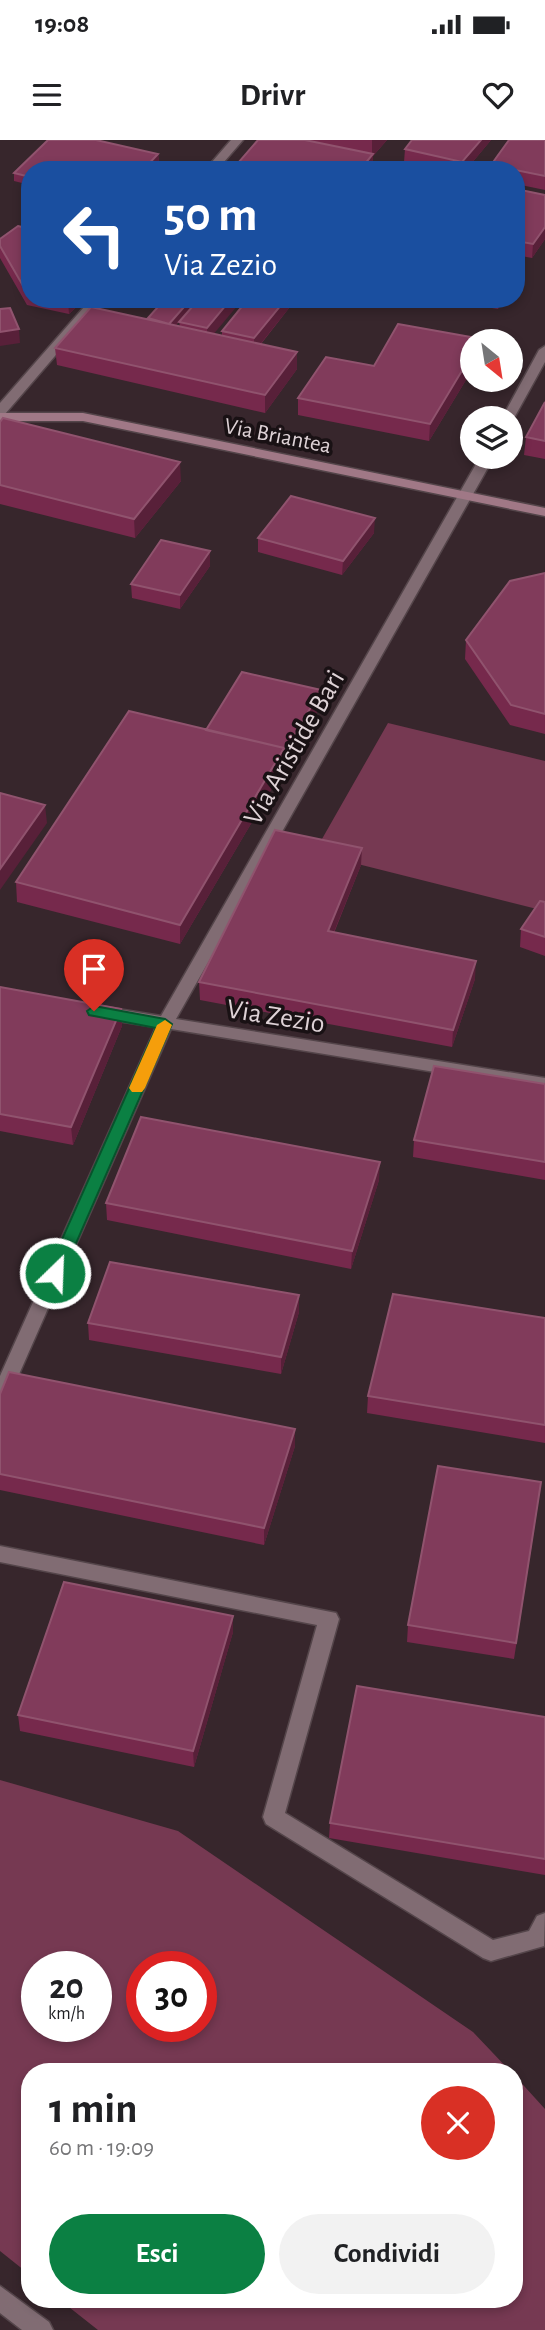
<!DOCTYPE html>
<html lang="it">
<meta charset="utf-8">
<style>
:root{--surface:#fff;--page:#f2f2f2;--text:#202124;--muted:#757577;--accent:#0b8043}
body{margin:0;font-family:"Alegreya Sans",sans-serif;background:var(--page);color:var(--text);height:100vh;display:flex;flex-direction:column;font-size:26px;white-space:nowrap}
*{box-sizing:border-box;margin:0}
p{font-size:23px;color:var(--muted)}
.icon{flex:none;width:38px;height:38px;fill:none;stroke:currentColor;stroke-width:2;stroke-linecap:round;stroke-linejoin:round}
.map{position:relative;flex:1;overflow:hidden}
.side{position:absolute;left:21px;top:1923px;width:502px;height:245px;display:flex;flex-direction:column;background:var(--surface);border-radius:28px;box-shadow:0 4px 10px #0003}
.side>*{flex:none}
.banner{position:absolute;left:21px;top:21px;width:504px;height:147px;border-radius:28px;box-shadow:0 4px 10px #0003;background:#1a4fa0;color:#fff;overflow:hidden}
.needle{width:46px;rotate:150deg}
.controls{position:absolute;left:460px;top:189px;display:grid;gap:14px}
.controls a{display:grid;place-items:center;width:63px;height:63px;border-radius:50%;background:var(--surface);box-shadow:0 4px 10px #0003;font-size:35px}
.speed{position:absolute;left:21px;top:1811px;display:flex;gap:14px;font-size:35px;font-weight:700;text-align:center}
.speed>*{display:grid;place-content:center;width:91px;height:91px;border-radius:50%;background:var(--surface);box-shadow:0 4px 10px #0003;line-height:1}
.speed small{font-size:18px;font-weight:400}
.speed .limit{border:10px solid #d22;background:#fff;color:#111}
.pin{position:absolute;display:grid;place-items:center;width:60px;height:60px;color:#fff;margin:-72px -30px;border-radius:50% 50% 50% 0;rotate:-45deg;box-shadow:0 0 7px #0007}
.pin .icon{rotate:45deg}
.me{position:absolute;width:77px;margin:-38px;rotate:24deg;stroke-linejoin:round;filter:drop-shadow(0 0 5px #0008)}
.turn{display:flex;align-items:center;gap:24px;height:147px;padding:0 28px;font-size:32px}
.turn .icon{width:91px;height:91px;stroke-width:2.5}
.turn b{display:block;font-size:49px;line-height:60px}
.round{display:grid;place-items:center;flex:none;width:74px;height:74px;border-radius:37px;background:var(--page)}
.headline{display:flex;align-items:center;justify-content:space-between;height:119px;padding:0 28px}
h1{font-size:42px;font-weight:600;line-height:52px}
.cta{display:flex;gap:14px;margin-top:auto;padding:14px 28px}
.cta a{flex:1;height:80px;border-radius:42px;background:var(--accent);color:#fff;font-size:28px;font-weight:600;line-height:80px;text-align:center}
.cta a+a{background:var(--page);color:var(--text)}
.status{display:flex;justify-content:space-between;align-items:center;height:49px;padding:0 35px;background:var(--surface);direction:ltr}
.status svg{height:19px;fill:currentColor}
header{display:flex;justify-content:space-between;align-items:center;height:91px;padding:0 28px;background:var(--surface);font-size:32px;font-weight:600}
.map>svg:first-child{display:block}
.green{fill:#763952;fill-rule:evenodd}
.lines{fill:none;stroke-linecap:round;stroke-linejoin:round}
.minor-casing{stroke:#54454a;stroke-width:3}
.tertiary-casing{stroke:#54454a;stroke-width:3}
.secondary-casing{stroke:#54454a;stroke-width:3}
.minor{fill:#816c73;fill-rule:evenodd}
.tertiary{fill:#816c73;fill-rule:evenodd}
.secondary{fill:#a07886;fill-rule:evenodd}
.wall{fill:#76294c}
.shaded-wall{fill:#582039}
.building{fill:#813b5b;stroke:#90536e;stroke-width:2}
.route{fill:#0b8043;stroke:#07532c;stroke-width:2}
.slow{fill:#f59e0b}
.labels{text-anchor:middle;stroke-width:7;stroke-linejoin:round;paint-order:stroke}
.far-street-label{font-size:23px;fill:#ded2d6;stroke:#191114}
.street-label{font-size:28px;fill:#ded2d6;stroke:#191114}
</style>
<div class="status"><b>19:08</b><svg viewBox="0 0 49 12"><path d="M0 12V9h3v3zM5 12V6h3v6zM10 12V3h3v9zM15 12V0h3v12zM26 1h20v11H26zM47 4h2v5h-2z"/></svg></div>
<header><svg class="icon" aria-label="menu" viewBox="0 0 24 24"><path d="M4 6h16M4 12h16M4 18h16"/></svg>Drivr<svg class="icon" aria-label="heart" viewBox="0 0 24 24"><path d="M12 20l-8-8c-3-5 5-10 8-4 3-6 11-1 8 4z"/></svg></header>
<div class="map">
<svg width="545" height="2190" viewBox="0 0 545 2190">
<rect width="100%" height="100%" fill="#37262c"/>
<!-- green -->
<path class="green" d="M388,583L545,621V771L314,713Z
M0,1640L178,1691L473,1892L511,1932H30V2135L0,2111ZM37,1827H96V1886H37ZM142,1827H201V1886H142Z
M515,1936L545,1969V2190H98L60,2160H514Z"/>
<g class="lines">
<!-- minor casing -->
<g class="minor-casing">
<path id="minor" d="M231,0H243L217,30H205Z
M91,159H104L5,274L0,275V263Z
M545,206V222L514,278L511,281V278H502L539,210Z
M480,317H494L176,879L545,938V950L171,889L9,1257L7,1262L0,1264V1236L156,887L99,878L91,872L99,866L161,876Z
M0,1406L336,1473L339,1479L285,1673L493,1800L529,1791L537,1776L545,1773L544,1806L491,1821L483,1818L266,1684L263,1677L317,1485L0,1422Z"/>
</g>
<!-- tertiary casing -->
<g class="tertiary-casing">
<path id="tertiary" d="M0,2146L49,2182L53,2190H22L0,2173Z"/>
</g>
<!-- secondary casing -->
<g class="secondary-casing">
<path id="secondary" d="M0,273H83L545,368V376L83,281H0Z"/>
</g>
<!-- minor -->
<use href="#minor" class="minor"/>
<!-- tertiary -->
<use href="#tertiary" class="tertiary"/>
<!-- secondary -->
<use href="#secondary" class="secondary"/>
</g>
<!-- wall -->
<path class="wall" d="M48,0H96L158,14L159,22L151,30H30V45L14,41V33Z
M258,0H387L373,16L372,30H232Z
M412,0H491L466,30H436L404,22L405,9Z
M545,0V50L516,44V30H490L491,25Z
M516,49L545,55V99L532,118L516,115Z
M30,89V159H85L69,174L27,165L0,118V99Z
M199,159L214,194L222,195V191L293,163L261,204L297,212V229L265,273L57,225L55,208L148,179L199,159L176,185L180,186L179,182Z
M437,159H503L498,169Z
M472,201V230L429,301L298,275V258L374,226Z
M545,262V319L524,315L526,297Z
M0,282L181,341L135,398L0,364Z
M374,393L342,435L258,412V398Z
M210,411V426L180,469L132,458L131,444Z
M545,433V594L510,585L465,519L466,500Z
M321,565L180,804L17,762L16,742L206,590Z
M361,725L334,793L475,839L452,907L200,860L199,842Z
M545,762V816L520,807L521,789Z
M0,847L121,869L122,886L73,1005L0,991Z
M545,944V1040L413,1017L414,1000Z
M379,1040L351,1129L107,1080L106,1063Z
M299,1155V1172L281,1234L89,1200L88,1183Z
M545,1178V1303L367,1273L368,1256Z
M0,1254L295,1289V1306L264,1405L0,1350Z
M539,1358L514,1519L407,1502L408,1485Z
M233,1476V1492L194,1627L20,1591L18,1575Z
M545,1577V1735L329,1698L330,1683Z"/>
<!-- shaded-wall -->
<path class="shaded-wall" d="M372,0H387L373,16L372,30H360L372,15Z
M481,0H491L466,30H461L462,22Z
M158,14L159,22L151,30H143Z
M545,87V99L532,118L533,104Z
M518,117L517,131L516,134V122Z
M69,159H85L69,174L68,160Z
M191,159H199L170,192L169,184Z
M231,159H243L207,202V188Z
M286,159H293V163L254,212V198Z
M499,159H503L498,169Z
M19,189L20,203L0,206V192Z
M297,212V229L265,273V255Z
M472,214V230L429,301L430,284Z
M180,322L181,341L135,398L134,379Z
M375,378L374,393L342,435L343,421Z
M210,411V426L180,469V455Z
M321,550V565L180,804V785L284,608Z
M45,665L47,683L0,750V729Z
M362,708L361,725L327,809L328,791Z
M476,821L475,839L452,907L453,890Z
M121,869L122,886L73,1005L71,987Z
M380,1022L379,1040L351,1129L352,1111Z
M299,1155V1172L281,1234V1217Z
M295,1289V1306L264,1405V1388Z
M233,1476V1492L194,1627L193,1611Z"/>
<!-- building -->
<path class="building" d="M48,0H96L158,14L143,30H30V37L14,33Z
M258,0H305L373,14L360,30H232Z
M412,0H481L462,22L405,9Z
M509,0H545V36L491,25Z
M516,49L545,55V87L533,104L516,101Z
M18,86L30,89V152L26,151L0,106V99Z
M165,159H191L169,184L148,178Z
M199,159H231L207,188L179,182Z
M248,159H286L254,198L222,191Z
M91,167L297,212L265,255L55,208Z
M10,168L19,189L0,192V169Z
M398,184L482,199L481,201H472V214L430,284L298,258L326,217L374,226Z
M545,262V301L526,297Z
M3,278L180,322L134,379L0,345V282Z
M291,356L375,378L343,421L258,398Z
M161,400L210,411L180,455L131,444Z
M545,433V574L511,565L466,500L510,441Z
M242,532L321,550L284,613V608L206,590Z
M129,571L284,608L180,785L16,742Z
M0,653L45,665L0,729Z
M275,690L362,708L328,791L476,821L453,890L199,842Z
M540,761L545,762V797L521,789Z
M0,847L121,869L71,987L0,974Z
M434,926L545,944V1022L414,1000Z
M141,977L380,1022L352,1111L106,1063Z
M110,1122L299,1155L281,1217L88,1183Z
M393,1154L545,1178V1285L368,1256Z
M9,1232L295,1289L264,1388L0,1334V1254Z
M438,1326L541,1342L516,1503L408,1485Z
M64,1442L233,1476L193,1611L18,1575Z
M357,1546L545,1577V1719L330,1683Z"/>
<!-- route -->
<path class="route" d="M94,866L165,879L172,884L63,1133L55,1139L47,1133L156,888L89,875L87,871Z"/>
<!-- slow -->
<path class="slow" d="M165,880L172,885L145,948L142,952H132L129,948L157,885Z"/>
<g class="labels">
<!-- far-street labels -->
<g class="far-street-label">
<text transform="translate(278 295) rotate(11)" y="8">Via Briantea</text>
</g>
<!-- street labels -->
<g class="street-label">
<text transform="translate(293 607) rotate(-60)" y="10">Via Aristide Bari</text>
<text transform="translate(276 875) rotate(9)" y="10">Via Zezio</text>
</g>
</g>
</svg>
<div class="controls">
<a><svg class="needle" viewBox="-14 -14 28 28"><path d="M0-13l5 13h-10z" fill="#e53935"/><path d="M0 13l5-13h-10z" fill="#757577"/></svg></a>
<a><svg class="icon" aria-label="layers" viewBox="0 0 24 24"><path d="M12 4l9 5-9 5-9-5zM3 14l9 5 9-5"/></svg></a>
</div>
<div class="speed"><div>20<small>km/h</small></div><div class="limit">30</div></div>
<div class="pin" style="left:94px;top:871px;background:#d93025"><svg class="icon" aria-label="arrive" viewBox="0 0 24 24"><path d="M6 21V4h12l-3 4 3 4H6"/></svg></div>
<svg class="me" style="left:55px;top:1133px" viewBox="-20 -20 40 40"><circle r="17" fill="#0b8043" stroke="#fff" stroke-width="3"/><path d="M0-11L8 9 0 5-8 9z" fill="#fff"/></svg>
<div class="banner">
<div class="turn"><svg class="icon" aria-label="left" viewBox="0 0 24 24"><path d="M17 20v-9H6M10 6l-5 5 5 5"/></svg><div><b>50 m</b>Via Zezio</div></div>
</div>
<section class="side">
<div class="headline"><div><h1>1 min</h1><p>60 m · 19:09</p></div><a class="round" style="background:#d93025;color:#fff"><svg class="icon" aria-label="close" viewBox="0 0 24 24"><path d="M6 6l12 12M18 6L6 18"/></svg></a></div>
<div class="cta"><a>Esci</a><a>Condividi</a></div>
</section>
</div>
